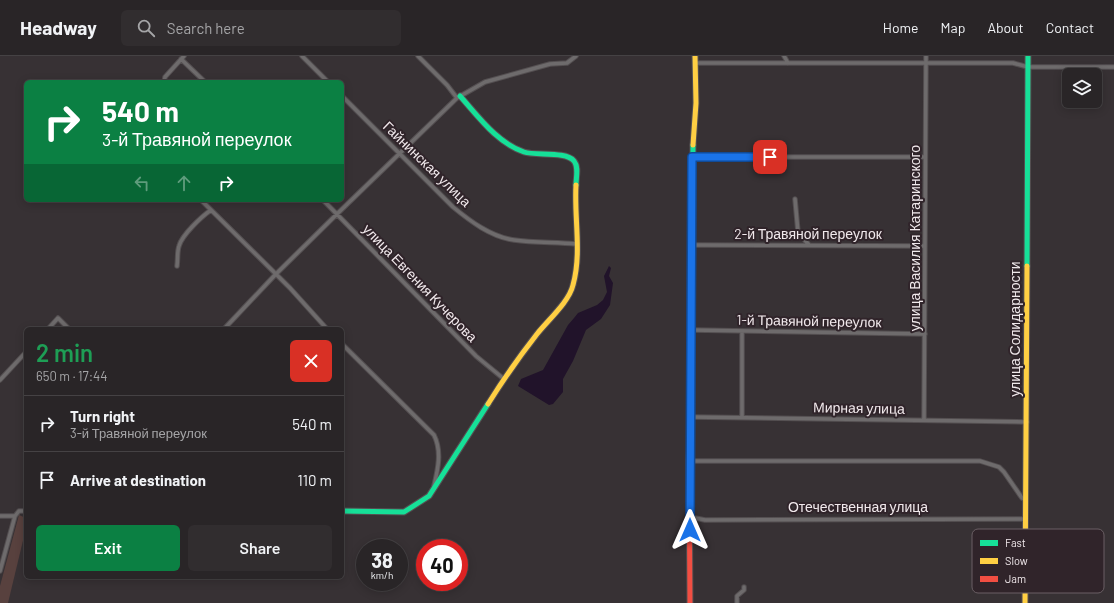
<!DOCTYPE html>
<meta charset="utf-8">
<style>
:root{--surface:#292527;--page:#312d2f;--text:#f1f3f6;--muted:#a5a5a7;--line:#454244;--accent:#0b8043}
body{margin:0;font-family:Barlow,sans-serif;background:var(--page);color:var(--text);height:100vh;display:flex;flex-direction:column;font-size:15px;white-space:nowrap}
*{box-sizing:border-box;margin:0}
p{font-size:13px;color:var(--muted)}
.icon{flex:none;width:22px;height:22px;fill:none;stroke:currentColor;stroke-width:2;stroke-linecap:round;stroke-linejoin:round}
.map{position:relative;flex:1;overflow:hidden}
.side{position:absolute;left:24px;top:271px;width:320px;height:252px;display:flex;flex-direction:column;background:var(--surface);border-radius:6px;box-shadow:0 2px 10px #0003,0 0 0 1px var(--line)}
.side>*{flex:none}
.hud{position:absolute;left:24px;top:24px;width:320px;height:122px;border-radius:6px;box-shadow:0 2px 10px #0003,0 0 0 1px var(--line);background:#0b8043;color:#fff;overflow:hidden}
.tools{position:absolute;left:1062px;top:12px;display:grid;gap:8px}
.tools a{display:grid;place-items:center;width:40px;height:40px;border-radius:6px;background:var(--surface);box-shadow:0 2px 10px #0003,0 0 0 1px var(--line);font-size:20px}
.speed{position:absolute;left:356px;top:483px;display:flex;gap:8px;font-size:20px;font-weight:700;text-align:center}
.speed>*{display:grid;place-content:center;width:52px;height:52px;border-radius:50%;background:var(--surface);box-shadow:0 2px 10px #0003,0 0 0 1px var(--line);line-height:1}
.speed small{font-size:10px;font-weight:400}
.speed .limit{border:6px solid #d22;background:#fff;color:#111}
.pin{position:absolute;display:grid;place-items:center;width:34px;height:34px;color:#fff;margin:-17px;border-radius:8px;box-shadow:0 2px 6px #0006}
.me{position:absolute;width:44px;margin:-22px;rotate:0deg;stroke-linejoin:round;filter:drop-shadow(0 0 3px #0008)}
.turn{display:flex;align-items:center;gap:14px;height:84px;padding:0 12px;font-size:18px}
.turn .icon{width:52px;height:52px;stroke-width:2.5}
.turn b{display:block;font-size:28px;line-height:34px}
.lanes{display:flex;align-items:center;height:38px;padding:0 12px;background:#0003;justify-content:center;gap:20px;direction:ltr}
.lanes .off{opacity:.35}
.round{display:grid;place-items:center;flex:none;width:42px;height:42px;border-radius:6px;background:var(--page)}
.headline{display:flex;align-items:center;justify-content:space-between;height:68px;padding:0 12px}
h1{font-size:24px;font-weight:600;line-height:30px;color:#1e9e55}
.button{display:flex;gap:8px;margin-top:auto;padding:8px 12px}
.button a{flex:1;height:46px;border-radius:6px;background:var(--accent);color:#fff;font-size:16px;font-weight:600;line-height:46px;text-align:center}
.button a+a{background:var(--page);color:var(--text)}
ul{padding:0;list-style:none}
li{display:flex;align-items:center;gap:12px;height:56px;padding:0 12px;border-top:1px solid var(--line)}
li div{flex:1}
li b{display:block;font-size:15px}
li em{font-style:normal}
header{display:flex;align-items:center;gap:24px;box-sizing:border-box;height:56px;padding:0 20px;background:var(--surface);border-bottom:1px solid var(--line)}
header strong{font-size:19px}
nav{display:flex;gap:22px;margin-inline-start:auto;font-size:14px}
.search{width:280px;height:36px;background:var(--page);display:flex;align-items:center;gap:10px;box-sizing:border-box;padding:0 14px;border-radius:6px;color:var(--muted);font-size:15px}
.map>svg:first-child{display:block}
.green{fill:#58413e}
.water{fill:#21132a}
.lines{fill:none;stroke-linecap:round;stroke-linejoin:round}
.street-casing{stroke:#544f51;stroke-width:5.5}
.fast-casing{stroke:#544f51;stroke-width:7}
.slow-casing{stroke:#544f51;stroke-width:7}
.jam-casing{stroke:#544f51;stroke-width:7}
.street{stroke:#6e6b6c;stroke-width:3.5}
.fast{stroke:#16e098;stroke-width:5}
.slow{stroke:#ffcf43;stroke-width:5}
.jam{stroke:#f24e42;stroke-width:5}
.route-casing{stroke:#114b97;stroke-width:10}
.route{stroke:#1a73e8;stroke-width:7}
.labels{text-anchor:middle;stroke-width:4;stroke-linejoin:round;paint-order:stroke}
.street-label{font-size:14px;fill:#f1e9ec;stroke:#30242a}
.key{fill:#30242a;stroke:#6a5f64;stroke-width:1}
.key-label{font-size:11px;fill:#f1e9ec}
</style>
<header>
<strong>Headway</strong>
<div class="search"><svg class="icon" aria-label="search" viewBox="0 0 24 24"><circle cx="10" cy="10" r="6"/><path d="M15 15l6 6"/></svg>Search here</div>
<nav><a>Home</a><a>Map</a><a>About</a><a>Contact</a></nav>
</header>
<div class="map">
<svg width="1114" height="547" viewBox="0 0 1114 547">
<rect width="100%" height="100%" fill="#373134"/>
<!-- green -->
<path class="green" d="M19,459L26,462V472L8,547H0V530Z"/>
<!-- water -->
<path class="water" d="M609,210L611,212L609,220L613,227L610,249L601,263L586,274L573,305L563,323V336L553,348L549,349L518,330L521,323L543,314L568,269L574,262L578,257L597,249L603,244L607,236L604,220Z"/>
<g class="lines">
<!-- street casing -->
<g class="street-casing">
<path id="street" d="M302,0L328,26
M418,0L447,29L457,42
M784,0L788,7
M181,3L205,26
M695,7H1013L1028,11H1114
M164,26L165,21L184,0
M342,40L453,151C470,165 491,181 514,184C534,187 556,186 576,188
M692,101H925
M795,143L798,176L809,189
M201,144L290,232L327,273
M323,144L476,300L504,323
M692,189L924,190
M177,210C178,203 177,196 179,190C182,179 201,161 211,154
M48,273L58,262L69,273
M224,273L275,219L337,158L457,42L485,26L550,8L567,7L576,0
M692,274L925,278
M742,275V361
M342,288L434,379C442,395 438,413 434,430
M0,324L26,296
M691,361L1027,366
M924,364L926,0
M689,405H980L999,411L1004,416L1022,442L1026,444
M0,460H15
M690,461L705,464L1026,463
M0,515L15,460L19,455H26
M737,547V540L744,534V531"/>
</g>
<!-- fast casing -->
<g class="fast-casing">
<path id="fast" d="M460,40C478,60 497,87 524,96C536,100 566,95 574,105C579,111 576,121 576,129
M1027,210L1028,0
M691,267L693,89
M342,455L404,456L429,440L488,348"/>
</g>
<!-- slow casing -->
<g class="slow-casing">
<path id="slow" d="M693,89L696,47L695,0
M488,348C503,324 519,301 537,278C548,264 569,246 573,229C582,197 574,162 576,129
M1025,547L1027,210"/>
</g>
<!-- jam casing -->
<g class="jam-casing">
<path id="jam" d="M690,547L689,405L691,361V267"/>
</g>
<!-- street -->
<use href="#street" class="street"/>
<!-- fast -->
<use href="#fast" class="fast"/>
<!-- slow -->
<use href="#slow" class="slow"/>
<!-- jam -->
<use href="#jam" class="jam"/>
</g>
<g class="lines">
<!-- route casing -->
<g class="route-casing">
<path id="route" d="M690,474L692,101H770"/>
</g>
<!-- route -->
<use href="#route" class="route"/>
</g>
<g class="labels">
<!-- street labels -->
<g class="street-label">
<text transform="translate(427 108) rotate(44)" y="5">Гайнинская улица</text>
<text x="808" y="183">2-й Травяной переулок</text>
<text transform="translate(915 182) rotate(-90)" y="5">улица Василия Катаринского</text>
<text transform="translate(420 227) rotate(46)" y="5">улица Евгения Кучерова</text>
<text transform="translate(809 265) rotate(1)" y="5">1-й Травяной переулок</text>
<text transform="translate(1015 273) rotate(-90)" y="5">улица Солидарности</text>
<text transform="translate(859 352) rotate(1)" y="5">Мирная улица</text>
<text x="858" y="456">Отечественная улица</text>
</g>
</g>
<!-- legend -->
<rect x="972" y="473" width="132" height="64" rx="6" class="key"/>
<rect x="980" y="484" width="18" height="6" fill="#16e098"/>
<rect x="980" y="502" width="18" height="6" fill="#ffcf43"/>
<rect x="980" y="520" width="18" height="6" fill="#f24e42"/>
<g class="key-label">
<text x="1005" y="491">Fast</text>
<text x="1005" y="509">Slow</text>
<text x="1005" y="527">Jam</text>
</g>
</svg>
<div class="tools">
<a><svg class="icon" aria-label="layers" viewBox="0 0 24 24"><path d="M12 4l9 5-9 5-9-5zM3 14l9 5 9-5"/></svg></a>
</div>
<div class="speed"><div>38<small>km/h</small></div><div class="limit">40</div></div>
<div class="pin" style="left:770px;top:101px;background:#d93025"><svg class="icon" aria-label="arrive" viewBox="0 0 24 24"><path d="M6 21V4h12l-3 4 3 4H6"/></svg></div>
<svg class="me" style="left:690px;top:474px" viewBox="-20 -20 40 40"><path d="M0-17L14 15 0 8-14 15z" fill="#1a73e8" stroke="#fff" stroke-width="4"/></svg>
<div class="hud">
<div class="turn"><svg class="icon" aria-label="right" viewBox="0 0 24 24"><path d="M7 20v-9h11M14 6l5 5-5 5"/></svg><div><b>540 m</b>3-й Травяной переулок</div></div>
<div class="lanes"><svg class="icon off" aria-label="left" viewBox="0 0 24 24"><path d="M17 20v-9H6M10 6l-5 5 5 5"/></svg><svg class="icon off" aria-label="ahead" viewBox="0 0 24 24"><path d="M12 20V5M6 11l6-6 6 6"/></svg><svg class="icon" aria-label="right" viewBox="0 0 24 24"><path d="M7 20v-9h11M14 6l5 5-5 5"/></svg></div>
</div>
<section class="side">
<div class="headline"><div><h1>2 min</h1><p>650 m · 17:44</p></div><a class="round" style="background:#d93025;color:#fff"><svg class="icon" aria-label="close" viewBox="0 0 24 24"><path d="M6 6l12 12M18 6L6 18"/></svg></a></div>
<ul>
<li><svg class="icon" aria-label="right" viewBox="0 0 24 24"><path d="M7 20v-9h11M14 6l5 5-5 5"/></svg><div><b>Turn right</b><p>3-й Травяной переулок</p></div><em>540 m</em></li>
<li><svg class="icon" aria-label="arrive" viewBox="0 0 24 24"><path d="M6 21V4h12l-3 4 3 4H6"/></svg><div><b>Arrive at destination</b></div><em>110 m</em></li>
</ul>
<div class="button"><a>Exit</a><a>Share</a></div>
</section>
</div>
